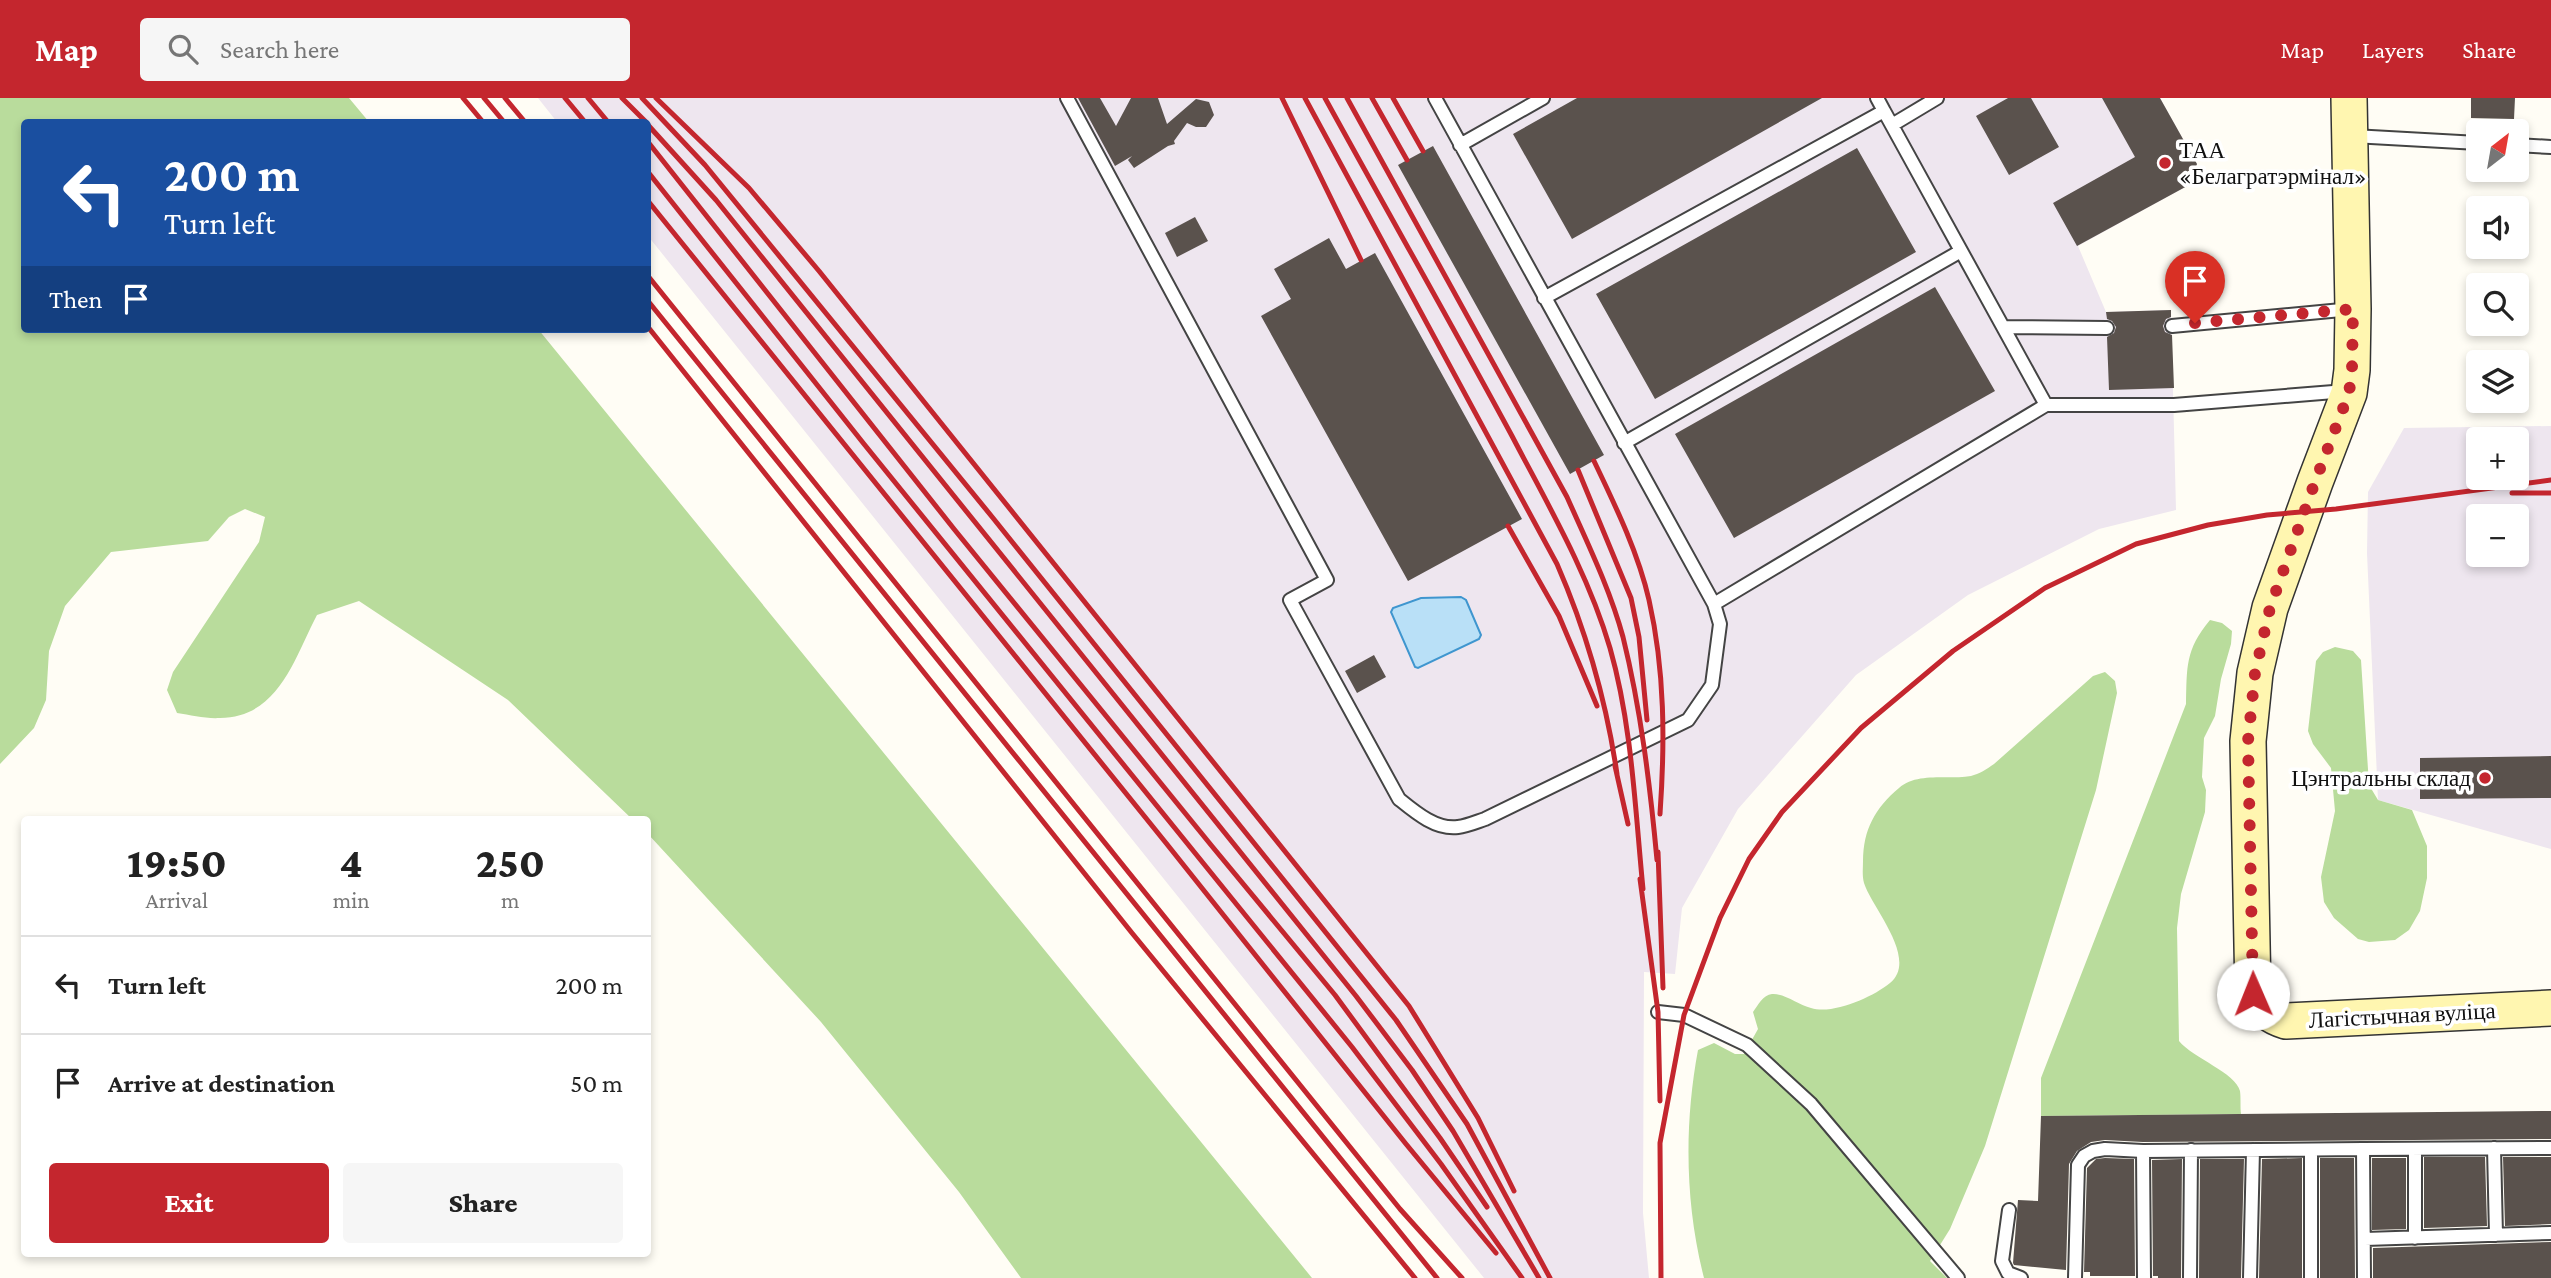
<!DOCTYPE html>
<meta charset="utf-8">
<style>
:root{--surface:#fff;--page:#f6f6f6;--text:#222;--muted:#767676;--line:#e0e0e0;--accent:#c4262e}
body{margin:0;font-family:"Crimson Pro",serif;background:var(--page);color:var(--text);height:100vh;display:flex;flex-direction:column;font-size:26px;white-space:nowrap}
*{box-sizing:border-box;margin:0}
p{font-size:23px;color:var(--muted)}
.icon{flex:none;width:38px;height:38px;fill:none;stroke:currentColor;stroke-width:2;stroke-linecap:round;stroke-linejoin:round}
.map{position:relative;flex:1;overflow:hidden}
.drawer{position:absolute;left:21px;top:718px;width:630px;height:441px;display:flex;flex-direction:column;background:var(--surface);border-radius:7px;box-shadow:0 4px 10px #0003}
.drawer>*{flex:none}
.banner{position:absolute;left:21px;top:21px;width:630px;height:214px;border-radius:7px;box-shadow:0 4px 10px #0003;background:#1a4fa0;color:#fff;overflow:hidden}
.needle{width:46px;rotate:31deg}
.fabs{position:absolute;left:2466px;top:21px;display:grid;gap:14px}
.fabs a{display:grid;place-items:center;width:63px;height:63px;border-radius:7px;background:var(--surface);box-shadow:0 4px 10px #0003;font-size:35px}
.pin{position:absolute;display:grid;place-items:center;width:60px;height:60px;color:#fff;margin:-72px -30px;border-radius:50% 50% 50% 0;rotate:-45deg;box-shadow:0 0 7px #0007}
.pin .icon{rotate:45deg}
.me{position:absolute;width:77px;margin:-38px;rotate:359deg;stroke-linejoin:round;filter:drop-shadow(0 0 5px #0008)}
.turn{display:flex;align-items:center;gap:24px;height:147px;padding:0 28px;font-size:32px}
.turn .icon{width:91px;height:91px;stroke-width:2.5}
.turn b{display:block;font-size:49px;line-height:60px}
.then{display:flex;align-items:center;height:66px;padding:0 28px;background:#0003;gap:14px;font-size:26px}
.eta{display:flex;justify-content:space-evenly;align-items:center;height:119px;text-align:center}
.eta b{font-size:42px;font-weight:800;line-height:49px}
.primary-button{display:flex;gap:14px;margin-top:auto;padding:14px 28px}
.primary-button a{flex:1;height:80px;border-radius:7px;background:var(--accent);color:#fff;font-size:28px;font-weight:800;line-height:80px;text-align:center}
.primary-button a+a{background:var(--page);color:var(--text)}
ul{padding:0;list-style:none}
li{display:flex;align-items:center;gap:21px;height:98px;padding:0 28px;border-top:2px solid var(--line)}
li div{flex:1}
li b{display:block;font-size:26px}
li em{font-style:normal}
header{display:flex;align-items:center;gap:42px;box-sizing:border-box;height:98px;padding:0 35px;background:var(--accent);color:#fff}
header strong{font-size:33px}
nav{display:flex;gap:38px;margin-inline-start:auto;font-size:24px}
.search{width:490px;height:63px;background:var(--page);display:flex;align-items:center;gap:18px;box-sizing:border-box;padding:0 24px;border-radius:7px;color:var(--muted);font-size:26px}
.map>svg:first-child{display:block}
.industrial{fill:#eee6ef;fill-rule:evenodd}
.forest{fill:#b9dc9c}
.water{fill:#b9e0f7;stroke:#3f96cf;stroke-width:2}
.building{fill:#5a524d}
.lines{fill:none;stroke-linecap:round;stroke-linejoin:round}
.lane-casing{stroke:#444;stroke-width:16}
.secondary-casing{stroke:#333;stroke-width:38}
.lane{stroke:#fff;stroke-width:12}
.secondary{stroke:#fff6b0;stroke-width:35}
.rail{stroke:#c4262e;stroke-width:5}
.route{stroke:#c4262e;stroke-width:12;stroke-dasharray:0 21.6}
.poi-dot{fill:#c4262e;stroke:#fff;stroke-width:2.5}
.labels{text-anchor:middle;stroke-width:7;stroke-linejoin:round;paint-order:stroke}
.poi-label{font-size:23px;fill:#111;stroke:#fff;text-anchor:start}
.street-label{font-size:23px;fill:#111;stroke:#fff}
</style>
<header>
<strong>Map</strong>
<div class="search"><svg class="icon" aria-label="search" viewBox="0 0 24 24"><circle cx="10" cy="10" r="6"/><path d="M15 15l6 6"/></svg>Search here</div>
<nav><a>Map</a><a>Layers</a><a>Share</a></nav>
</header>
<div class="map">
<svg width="2551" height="1180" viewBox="0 0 2551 1180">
<rect width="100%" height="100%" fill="#fffdf5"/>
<!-- industrial -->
<path class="industrial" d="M538,0H2160L2197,66L2189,87L2078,148L2106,214L2171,212L2176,412L2099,431L1968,497L1856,577L1738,711L1682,810L1675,876L1644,874L1643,1115L1649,1180H1484L648,138V24H557Z
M2551,328V751L2378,702L2367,455L2368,394L2404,330ZM2478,341H2516V380H2478ZM2478,418H2516V457H2478Z"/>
<!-- forest -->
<path class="forest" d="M0,0H349L369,24H24V231H538L1312,1180H1021L959,1094L821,924L648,736V721H632L508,602L359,503L317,517C294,561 279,619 220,620C206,621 191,617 177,615L167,592L173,574L259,444L265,419L245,411L229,419L208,443L111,454L65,508L49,553L46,602L34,630L0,666Z
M2210,522L2222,525L2232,533L2231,546L2221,581L2215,618L2204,640L2202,679L2206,692L2205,714L2181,796L2177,830L2179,943C2193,960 2236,975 2240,993C2241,1000 2240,1009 2241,1016L2041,1018V980L2186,606C2187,569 2185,552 2210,522Z
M2335,549L2353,553L2361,562L2369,687L2378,702L2412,712L2427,748V780L2420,813L2409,832L2395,842L2369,844L2358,841L2334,820L2324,804L2321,779L2335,713L2331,670L2313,646L2308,633L2316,563L2323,554Z
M2105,574L2115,583L2117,595L2096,692L1985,1048L1950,1131L1930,1163L1947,1180H1704C1685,1106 1684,1027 1698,952L1714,945L1735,956H1744L1758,931L1753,914C1758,907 1763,897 1772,896C1784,895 1799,907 1811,910C1833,917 1873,899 1890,885C1919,861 1872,810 1864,785C1862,778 1863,770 1863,763C1863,732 1875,710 1899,690C1917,674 1948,682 1971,678C1979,676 1987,671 1994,666L2093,578Z"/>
<!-- water -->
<path class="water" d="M1461,499L1466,502L1481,537L1479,541L1418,570L1415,569L1391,514L1393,510L1421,500Z"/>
<!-- building -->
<path class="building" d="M1078,0H1100L1116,28L1131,0H1158L1167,26L1196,1L1209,4L1214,17L1206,29H1196L1187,25L1174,43L1175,46L1168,48L1134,70L1128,62L1132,58L1115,68Z
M1577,0H1822L1572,141L1513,36Z
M2008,0H2031L2059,49L2009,77L1976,18Z
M2102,0H2160L2197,66L2189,87L2077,148L2053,105L2135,59Z
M2471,0H2515L2514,21L2471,20Z
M1433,48L1604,357L1570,376L1398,67Z
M1857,50L1916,154L1655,301L1596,196Z
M1195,119L1208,143L1177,159L1165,135Z
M1329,140L1346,171L1375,155L1522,421L1408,483L1261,218L1291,201L1274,171Z
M1935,189L1995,293L1734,440L1675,336Z
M2171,212V219L2166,221L2163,228L2165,234L2172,237L2174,290L2109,292L2107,239L2114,235L2116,229L2112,223L2107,221L2106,214Z
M1374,557L1386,579L1357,595L1345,573Z
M2551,658V700L2420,701V660Z
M2551,1013V1041L2143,1044L2105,1042L2091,1044L2077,1053L2069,1066L2066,1172L2014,1167L2013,1165L2018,1102L2038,1103L2041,1018Z
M2424,1059H2485L2487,1128L2424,1130Z
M2503,1059H2551V1126L2505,1128Z
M2105,1060L2134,1061L2135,1178H2090V1174H2084L2087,1070L2096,1061Z
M2302,1060V1180H2259L2262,1061Z
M2320,1060H2354L2355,1180H2320Z
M2372,1060H2406V1131L2372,1132Z
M2182,1061L2181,1180H2158V1178H2153L2152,1062Z
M2200,1061H2244L2241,1180H2199Z
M2551,1144V1180H2373V1150Z"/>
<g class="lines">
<!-- lane casing -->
<g class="lane-casing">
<path id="lane" d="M1067,0L1327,482L1290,502L1399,701C1415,714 1436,732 1458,729C1467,728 1476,724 1485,721L1688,622L1712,587L1720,526L1714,506
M1435,0L1714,506L2046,307L1884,13
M1892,27L1937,0
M2353,38L2478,45
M1460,47L1543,0
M2516,47L2551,49
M1544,200L1884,13L1877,0
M2172,228L2352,211
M2003,229L2107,230
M2046,307H2174L2346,293
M1624,345L1961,153
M1658,914L1684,917L1747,947L1811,1006L1958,1180
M2494,1050L2496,1137
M2363,1051L2551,1050
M2415,1051V1140
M2143,1053L2144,1180
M2009,1112L2002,1163L2008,1175L2021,1180
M2365,1141L2551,1135
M2075,1180L2078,1067L2084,1058L2093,1053L2105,1051L2143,1053L2363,1051L2364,1180
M2190,1180L2191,1052
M2250,1180L2253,1052
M2311,1180V1052"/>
</g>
<!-- secondary casing -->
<g class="secondary-casing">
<path id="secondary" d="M2349,0L2353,211L2352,272L2349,295L2315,384L2270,510L2255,575L2248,643L2253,896C2262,911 2270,918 2286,923L2551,910"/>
</g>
<!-- lane -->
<use href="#lane" class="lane"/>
<!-- secondary -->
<use href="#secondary" class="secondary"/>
<!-- rail -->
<path class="rail" d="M463,0L483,24
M484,0L504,24
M505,0L525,24
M565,0L585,24
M588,0L608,24
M622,0L646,24
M642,0L705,67L993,420L1396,922L1467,1026L1550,1180
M656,0L749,90L819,173L1409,908L1478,1020L1514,1093
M1282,0L1361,162
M1305,0L1557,466C1587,535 1606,601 1617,676
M1325,0C1387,113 1451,225 1512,338C1548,407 1588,475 1610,550C1632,627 1635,710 1643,791
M1347,0L1567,399C1587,444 1610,491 1623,539C1641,612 1650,687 1657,762
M1372,0L1407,62
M1393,0L1423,53
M648,27L716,102L1356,898L1412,972L1453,1033L1539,1180
M648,44L954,431L1211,747L1335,897L1440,1040L1487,1109
M648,74L864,346L1352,949L1441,1066L1522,1180
M648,103L1166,745L1406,1046L1496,1155
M648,178L1400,1111L1462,1180
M648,203L1437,1180
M648,229L1132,835L1415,1180
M1594,363C1615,407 1638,454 1649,502C1665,573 1665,644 1660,716
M1578,372L1631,500L1639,539L1647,622
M2512,395H2551
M1508,428L1559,518L1597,608
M1615,668L1628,726
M1658,754L1663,890
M1640,781L1658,914L1660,1003
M1661,1180L1660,1045L1684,917L1720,820L1749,761L1782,714L1861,630L1953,553L2045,490L2136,446L2208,427L2267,417L2336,411L2551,382"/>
</g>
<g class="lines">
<!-- route -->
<path class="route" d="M2195,225L2353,211L2352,272L2349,295L2315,384L2270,510L2255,575L2248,643L2253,896"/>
</g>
<!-- markers -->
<g class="poi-dot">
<circle cx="2165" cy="65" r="7"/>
<circle cx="2485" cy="680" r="7"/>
</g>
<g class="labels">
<!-- poi labels -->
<g class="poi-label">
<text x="2179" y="60">ТАА<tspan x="2179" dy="26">«Белагратэрмінал»</tspan></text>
<text x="2471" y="688" text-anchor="end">Цэнтральны склад</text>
</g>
<!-- street labels -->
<g class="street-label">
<text transform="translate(2402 917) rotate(-3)" y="8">Лагістычная вуліца</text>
</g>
</g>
</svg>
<div class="fabs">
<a><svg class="needle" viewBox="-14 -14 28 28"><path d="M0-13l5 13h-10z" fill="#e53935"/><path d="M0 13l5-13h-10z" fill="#767676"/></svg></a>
<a><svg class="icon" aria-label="sound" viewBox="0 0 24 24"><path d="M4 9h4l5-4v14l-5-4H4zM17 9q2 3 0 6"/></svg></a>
<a><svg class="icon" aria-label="search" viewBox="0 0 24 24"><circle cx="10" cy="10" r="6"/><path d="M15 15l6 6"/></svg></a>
<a><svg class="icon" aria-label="layers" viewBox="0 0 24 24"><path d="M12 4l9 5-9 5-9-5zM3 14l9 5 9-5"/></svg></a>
<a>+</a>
<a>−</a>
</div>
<div class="pin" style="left:2195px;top:225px;background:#d93025"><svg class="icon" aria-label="arrive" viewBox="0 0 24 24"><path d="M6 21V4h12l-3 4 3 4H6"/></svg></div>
<svg class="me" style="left:2253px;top:896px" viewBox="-20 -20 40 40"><circle r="19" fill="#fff"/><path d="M0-13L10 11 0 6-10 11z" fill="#c4262e"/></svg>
<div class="banner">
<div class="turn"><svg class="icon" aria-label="left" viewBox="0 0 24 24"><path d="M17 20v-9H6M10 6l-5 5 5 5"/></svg><div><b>200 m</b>Turn left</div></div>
<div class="then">Then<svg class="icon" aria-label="arrive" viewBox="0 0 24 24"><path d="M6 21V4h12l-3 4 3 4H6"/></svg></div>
</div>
<section class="drawer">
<div class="eta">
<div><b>19:50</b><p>Arrival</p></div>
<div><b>4</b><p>min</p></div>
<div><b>250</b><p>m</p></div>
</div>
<ul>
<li><svg class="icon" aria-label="left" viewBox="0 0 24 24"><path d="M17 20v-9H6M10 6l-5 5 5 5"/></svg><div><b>Turn left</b></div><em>200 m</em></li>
<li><svg class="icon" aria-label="arrive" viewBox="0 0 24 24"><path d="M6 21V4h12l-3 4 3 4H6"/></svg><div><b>Arrive at destination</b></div><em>50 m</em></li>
</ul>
<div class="primary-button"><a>Exit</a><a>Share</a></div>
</section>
</div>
